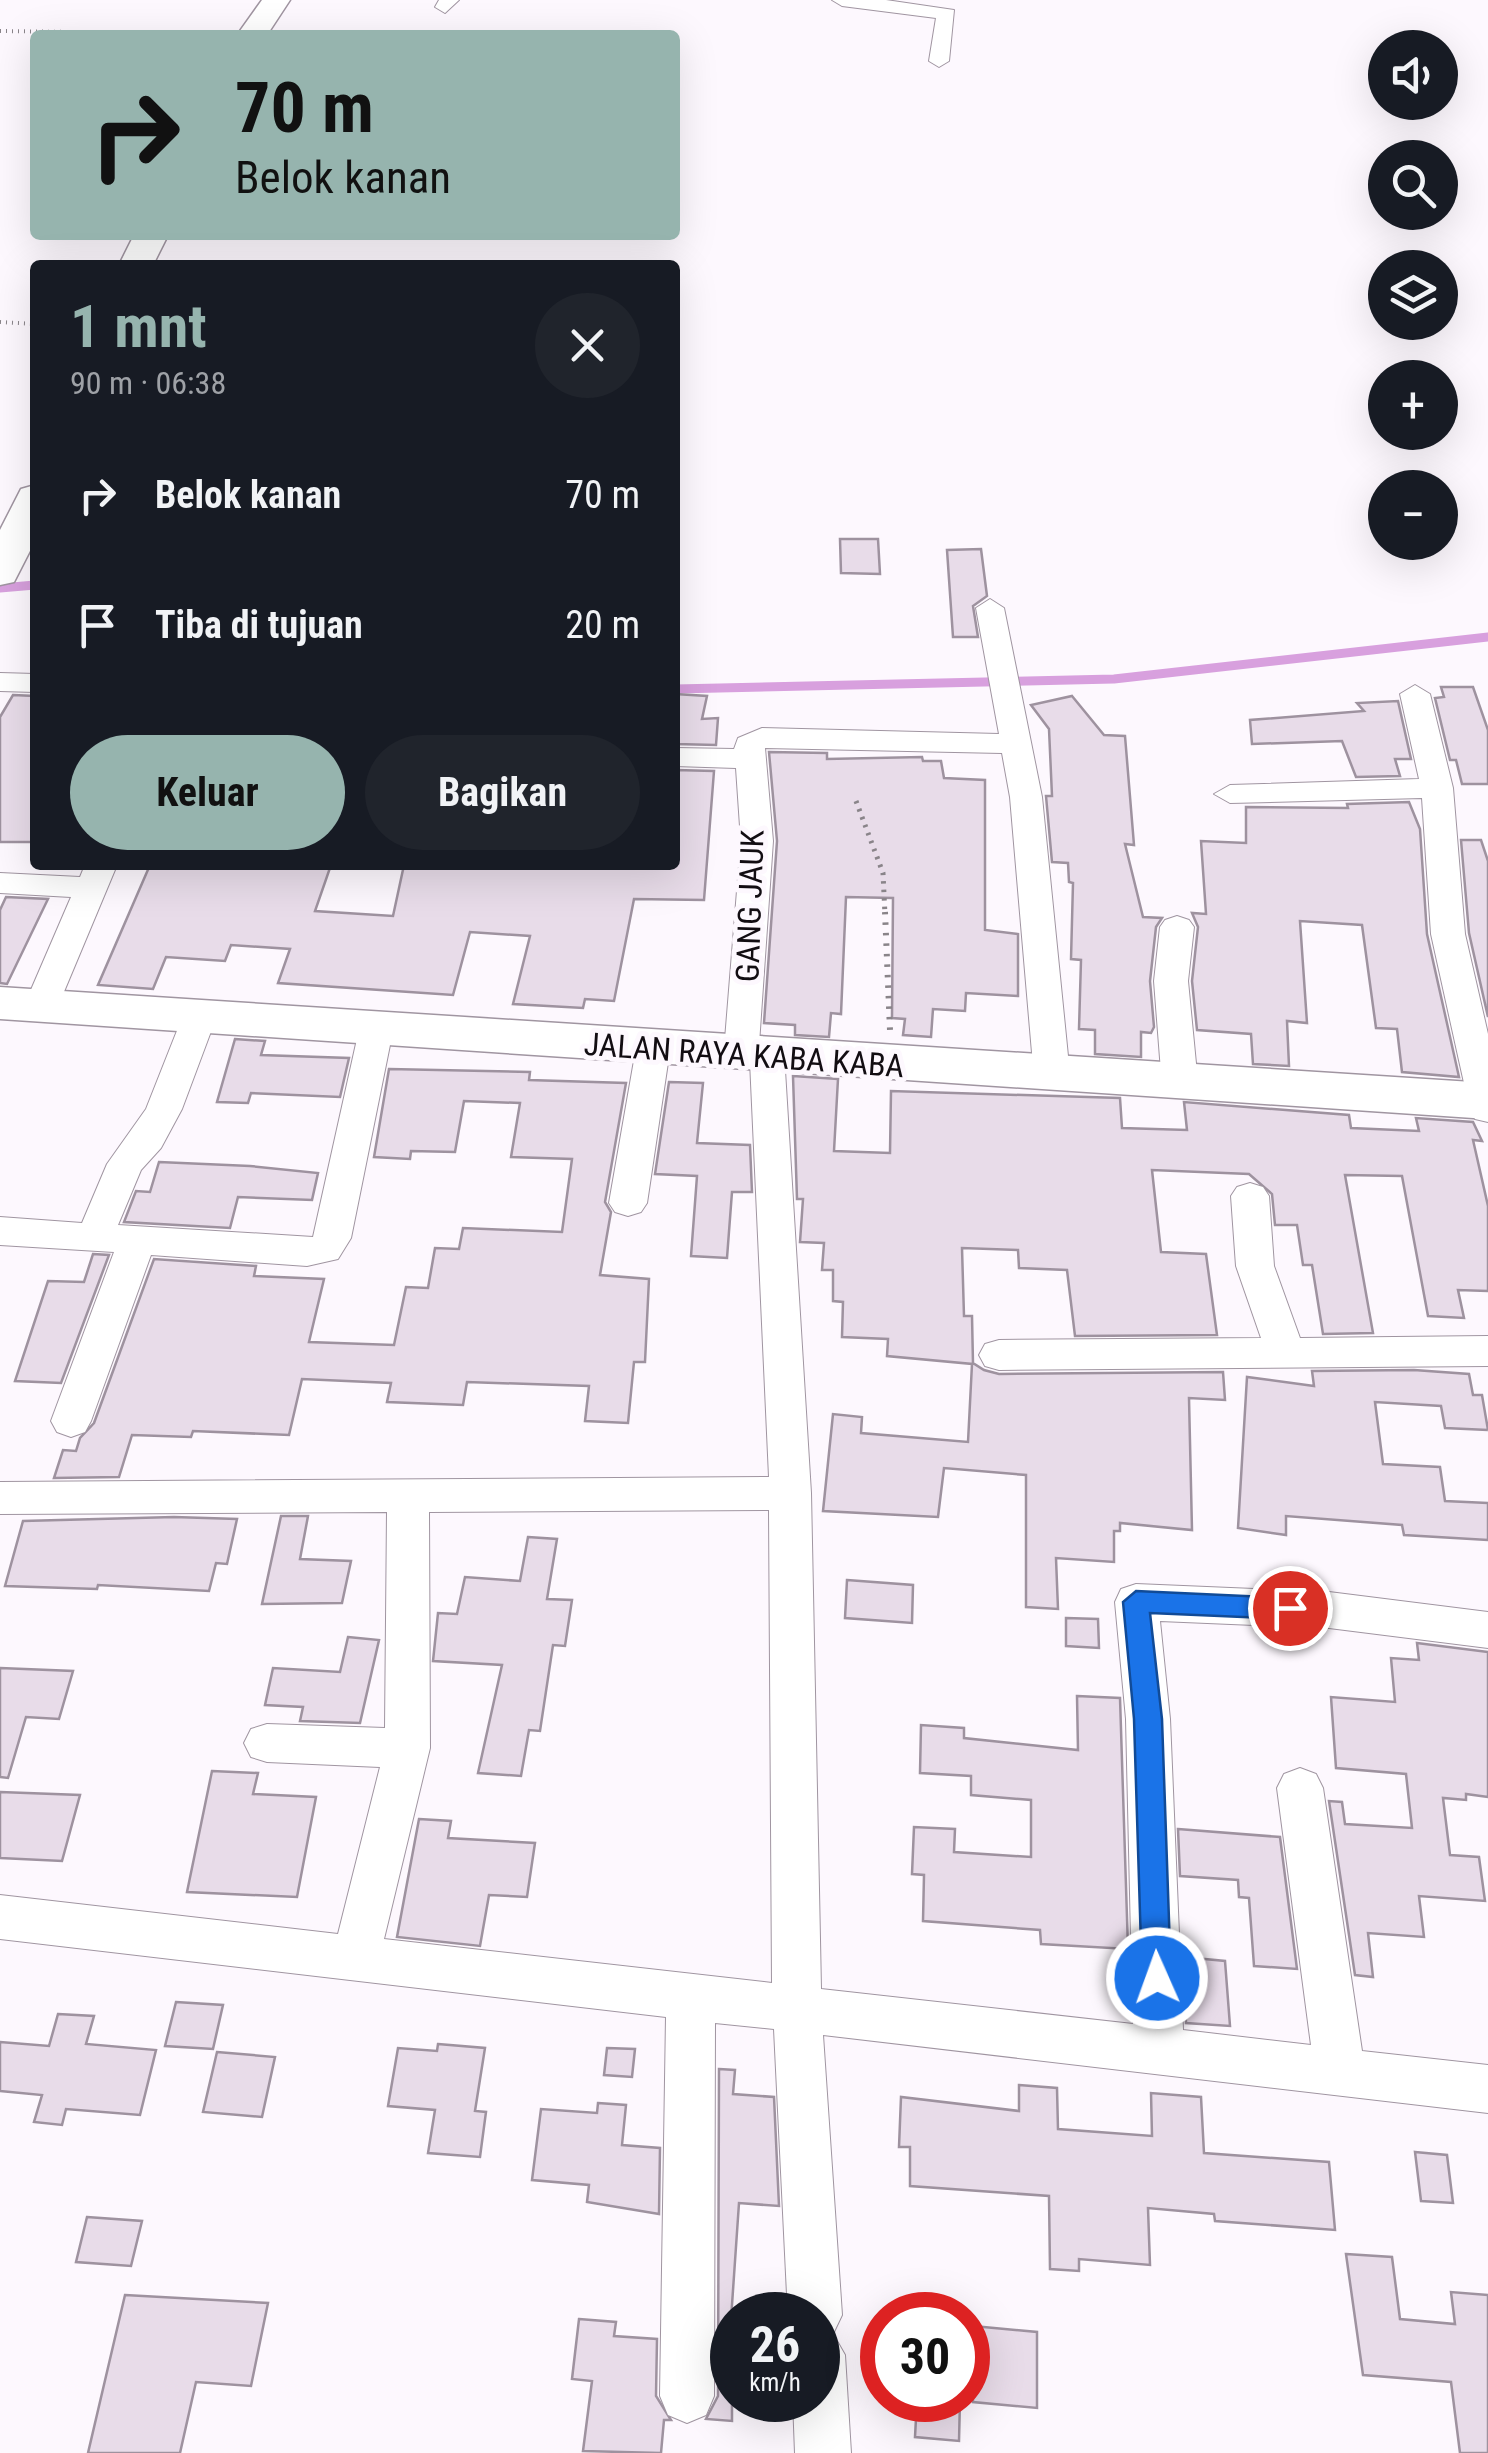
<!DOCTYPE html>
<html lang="id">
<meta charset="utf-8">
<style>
:root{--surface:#171b24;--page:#20242c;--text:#f1f3f6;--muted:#9ea1a6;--accent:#96b4ae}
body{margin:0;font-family:"Roboto Condensed",sans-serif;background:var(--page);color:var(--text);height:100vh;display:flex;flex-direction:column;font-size:38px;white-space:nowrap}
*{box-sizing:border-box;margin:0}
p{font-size:32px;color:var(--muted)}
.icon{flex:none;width:55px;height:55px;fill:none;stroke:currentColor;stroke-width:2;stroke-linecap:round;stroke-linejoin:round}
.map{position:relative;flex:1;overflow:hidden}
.panel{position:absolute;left:30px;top:260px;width:650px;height:610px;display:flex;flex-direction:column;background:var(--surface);border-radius:10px;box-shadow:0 10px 40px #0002}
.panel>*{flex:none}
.guide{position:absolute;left:30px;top:30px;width:650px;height:210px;border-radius:10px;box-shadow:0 10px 40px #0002;background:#96b4ae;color:#111;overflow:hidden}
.controls{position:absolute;left:1368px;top:30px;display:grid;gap:20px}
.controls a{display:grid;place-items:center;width:90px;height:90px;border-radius:50%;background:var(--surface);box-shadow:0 10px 40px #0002;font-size:50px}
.speed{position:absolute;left:710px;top:2292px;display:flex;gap:20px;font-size:50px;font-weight:700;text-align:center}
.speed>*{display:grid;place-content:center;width:130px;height:130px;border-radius:50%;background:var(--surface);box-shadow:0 10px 40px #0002;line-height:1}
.speed small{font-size:25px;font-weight:400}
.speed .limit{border:15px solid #d22;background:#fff;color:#111}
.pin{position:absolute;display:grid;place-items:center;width:85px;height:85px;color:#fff;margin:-42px;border:5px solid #fff;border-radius:50%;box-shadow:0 2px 10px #0007}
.me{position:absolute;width:110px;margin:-55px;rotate:358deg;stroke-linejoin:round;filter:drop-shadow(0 0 8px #0008)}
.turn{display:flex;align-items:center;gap:35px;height:210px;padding:0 40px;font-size:45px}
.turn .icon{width:130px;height:130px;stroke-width:2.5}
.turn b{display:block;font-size:70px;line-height:85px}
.round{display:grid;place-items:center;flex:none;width:105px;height:105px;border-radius:52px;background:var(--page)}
.summary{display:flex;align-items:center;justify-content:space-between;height:170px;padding:0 40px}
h1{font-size:60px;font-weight:700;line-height:75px;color:var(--accent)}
.action{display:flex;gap:20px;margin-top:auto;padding:20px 40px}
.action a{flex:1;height:115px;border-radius:60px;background:var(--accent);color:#111;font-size:40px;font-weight:700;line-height:115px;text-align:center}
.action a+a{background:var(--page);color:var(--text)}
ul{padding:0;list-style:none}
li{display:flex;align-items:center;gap:30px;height:130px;padding:0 40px}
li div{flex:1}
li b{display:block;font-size:38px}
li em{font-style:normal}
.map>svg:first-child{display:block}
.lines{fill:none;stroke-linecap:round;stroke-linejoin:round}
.stream{stroke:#d8a0de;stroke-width:9}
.building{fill:#e8dce9;stroke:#9e929f;stroke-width:2.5}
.street-casing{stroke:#a095a1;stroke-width:2}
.secondary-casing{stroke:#a095a1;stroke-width:3}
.path-far2{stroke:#898489;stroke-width:4;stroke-dasharray:1 5;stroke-linecap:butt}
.path-far1{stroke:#898489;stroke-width:5;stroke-dasharray:2.5 6;stroke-linecap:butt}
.path{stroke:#898489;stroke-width:6;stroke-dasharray:2.5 8;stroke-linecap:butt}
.street{fill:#fff;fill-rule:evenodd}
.secondary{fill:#fff;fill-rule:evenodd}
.route{fill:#1a73e8;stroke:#114b97;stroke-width:2.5}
.labels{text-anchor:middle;stroke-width:10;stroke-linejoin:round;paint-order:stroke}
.street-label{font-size:32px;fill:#120d12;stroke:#fdf8fe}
</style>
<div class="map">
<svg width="1488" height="2453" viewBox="0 0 1488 2453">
<rect width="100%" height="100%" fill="#fdf8fe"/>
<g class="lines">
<!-- stream -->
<path class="stream" d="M0,588L35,585
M675,689L1114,679L1488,637"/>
</g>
<!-- building -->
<path class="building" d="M840,539H878L880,574L841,573Z
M981,549L987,596L973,606L978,637H953L947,550Z
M1441,687H1473L1488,730V784H1462L1456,760H1450L1435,698L1444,697Z
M675,694L707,696L702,719L718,718L716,745L675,744Z
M13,695L35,696V842H0V717Z
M1072,696L1104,735L1125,736L1134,845L1125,844L1143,917L1162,918L1156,927L1150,981L1154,1027L1151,1033L1141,1032V1057L1095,1054V1030L1079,1029L1081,960L1071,959L1073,883L1069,882L1068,863L1052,862L1046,796H1052L1049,729L1031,705Z
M1398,701L1411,759H1395L1400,776L1356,777L1342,741L1252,744L1250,720L1364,711L1357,703Z
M769,752L827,753V759L922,757L923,761H941L944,778L985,780V930L1018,934V996L966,993L965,1011L933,1009L931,1037L903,1035L905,1019L892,1018L893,898L846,897L841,1014L831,1013L829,1037L795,1035V1025L764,1023L777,841Z
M675,770L714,771L704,900L634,899L614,1001L585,999L583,1008L513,1004L530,936L470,932L453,995L278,983L290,949L231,945L225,961L166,957L153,989L98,985L150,865H331L315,911L393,916L404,865H675Z
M1409,802L1420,829L1427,934L1459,1077L1402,1072L1397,1029L1376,1028L1362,925L1300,921L1307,1023L1287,1021L1289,1066L1253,1064L1251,1034L1197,1030L1192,981L1198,927L1192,913L1206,914L1201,841L1246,843V807L1348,808L1347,804Z
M1461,840H1481L1488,861V1017L1469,933Z
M6,897L48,899L7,984L0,983V910Z
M235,1039L265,1041L261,1055L349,1058L340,1097L251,1093L248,1103L217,1102Z
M389,1069L530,1072L529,1080L626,1083L605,1202L611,1212L600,1275L649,1279L645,1362H634L628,1423L585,1421L589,1386L467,1382L463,1405L387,1402L391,1383L302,1379L289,1435L193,1431L191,1437L132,1435L119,1477L54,1478L63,1450L76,1451L80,1438L94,1423L154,1259L256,1266L254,1276L324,1279L309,1342L394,1345L406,1287L428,1288L435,1248L459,1249L463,1228L562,1232L572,1159L511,1157L520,1103L464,1101L455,1152L411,1151L410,1159L374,1157Z
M793,1076L838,1079L834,1151L890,1153L891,1091L1120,1098L1122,1128L1187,1130L1184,1102L1349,1115L1351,1128L1419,1131L1416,1118L1473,1122L1482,1141L1473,1140L1488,1206V1291L1458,1290L1464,1318L1428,1316L1402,1176L1345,1175L1373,1333L1323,1334L1312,1265H1303L1297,1225H1275L1272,1194L1249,1174L1152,1170L1161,1252L1206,1254L1217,1335L1075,1336L1067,1270L1019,1268L1018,1250L962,1248L964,1316H972L973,1363L984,1370L999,1374L1223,1372L1225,1400L1189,1398L1192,1530L1120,1523V1531H1114V1562L1056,1558L1058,1609L1026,1607V1475L944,1468L938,1517L823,1511L833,1414L862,1417L861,1433L968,1442L972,1364L887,1356L888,1339L842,1337L843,1302L833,1301V1270H822L824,1243L800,1242L803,1199H797Z
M669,1082L703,1083L697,1143L750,1145L752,1192H732L727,1258L691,1256L697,1176L655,1174Z
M159,1162L250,1166L318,1173L312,1200L238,1197L230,1228L124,1222L136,1191L150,1192Z
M93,1254L109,1255L61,1383L15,1381L48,1281L84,1282Z
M1414,1370L1469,1374L1473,1395H1482L1488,1430L1445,1428L1441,1406L1375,1402L1383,1464L1440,1467L1445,1501L1488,1503V1540L1404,1535L1402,1525L1286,1516V1535L1238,1528L1247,1377L1314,1386L1312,1371Z
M281,1516H308L300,1559L351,1561L342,1603L262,1604Z
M174,1517L237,1519L227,1564L216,1563L209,1591L98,1585L97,1589L5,1586L23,1521Z
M528,1537L557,1539L547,1599L572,1600L565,1646L553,1645L540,1731L529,1730L521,1776L478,1773L502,1665L433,1661L438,1613L457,1614L465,1577L520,1581Z
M847,1580L913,1585L912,1623L845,1618Z
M1066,1618L1098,1619L1099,1648L1066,1646Z
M348,1637L379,1640L360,1723L300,1721L303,1707L265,1705L273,1668L340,1672Z
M1417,1643L1488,1652V1797L1466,1794V1800L1443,1798L1450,1855L1479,1857L1485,1901L1419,1896L1424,1937L1368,1933L1373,1977L1355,1975L1329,1801L1342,1802L1345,1824L1412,1828L1406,1774L1336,1768L1331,1697L1395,1702L1391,1658L1419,1660Z
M0,1668L73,1671L59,1719L26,1717L8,1778L0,1777Z
M1077,1696L1120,1698L1128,1949L1041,1944L1040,1930L923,1921L924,1875L912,1874L914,1827L955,1829L954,1852L1031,1857V1800L971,1795V1776L920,1773L921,1725L964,1728V1738L1078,1750Z
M212,1771L258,1773L253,1794L316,1797L297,1897L187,1892Z
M0,1792L80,1795L62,1861L0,1858Z
M419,1819L451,1821L448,1838L535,1843L527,1897L489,1895L480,1946L397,1937Z
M1178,1829L1280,1837L1297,1969L1254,1966L1249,1898L1239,1897L1238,1880L1180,1876Z
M1184,1957L1225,1961L1230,2026L1186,2023Z
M176,2002L223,2005L213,2049L165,2046Z
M58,2014L94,2016L86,2044L156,2050L140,2115L66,2109L62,2125L34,2122L42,2095L0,2091V2042L49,2046Z
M438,2044L485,2048L475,2111L486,2112L480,2157L428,2153L435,2110L388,2106L398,2048L437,2051Z
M607,2048L635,2049L632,2077L604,2075Z
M217,2052L275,2057L262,2117L203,2112Z
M719,2069L735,2070L733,2094L774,2097L779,2206L739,2203L728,2363H732V2421L706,2419L718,2396Z
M1019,2085L1057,2088L1058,2129L1152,2136L1151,2093L1201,2097L1204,2153L1329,2162L1335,2230L1215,2221L1214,2214L1148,2208L1150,2265L1079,2259V2271L1050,2269L1049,2196L910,2186V2147H899L901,2097L1019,2111Z
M598,2103L626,2105L622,2145L660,2148L659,2214L587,2202L589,2185L532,2180L541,2109L597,2113Z
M1415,2152L1447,2155L1453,2203L1421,2201Z
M87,2217L142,2221L131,2266L76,2262Z
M1346,2254L1392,2257L1400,2319L1455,2324L1451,2292L1488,2295V2453H1460L1451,2382L1363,2375Z
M125,2295L268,2303L251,2386L196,2382L180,2453H88Z
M579,2319L616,2322L614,2336L657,2339L656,2396L671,2420H664L661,2453L583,2451L592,2381L572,2379Z
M973,2326L1037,2332V2408L973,2402Z
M917,2400H960L959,2441L915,2437Z"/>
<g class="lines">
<!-- street casing -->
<g class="street-casing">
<path id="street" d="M439,0H459L445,13L435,7Z
M832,0H886L954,10L949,61L939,67L929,61L936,18L842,6Z
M990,599L1004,608L1042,797L1070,1076L1064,1084H1040L1034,1076L1010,797L1002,753L765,748L773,841L759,1044L779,1046L784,1054L811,1493L821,1989L1133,2024L1126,1719L1115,1602L1121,1589L1136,1584L1329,1592L1488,1612V1648L1329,1628L1160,1621L1170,1719L1183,2030L1311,2045L1277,1788L1284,1774L1300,1768L1316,1774L1323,1788L1362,2051L1488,2065V2113L823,2035L842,2315L833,2334L845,2355L851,2453H795L793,2400H818V2315H788L774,2029L715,2023L714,2396L706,2415L687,2423L668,2415L660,2396L666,2017L0,1939V1895L338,1934L380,1767L267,1762L251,1757L244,1743L251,1729L267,1724L385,1728L387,1512L0,1514V1482L769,1477L750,1061L729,1060L724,1052L741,841L736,768L675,766V748L734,749L738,738L762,728L999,734L976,608ZM769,1510L772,1983L384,1939L430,1748L429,1512Z
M0,673L35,674V692L0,691Z
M1415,685L1430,694L1453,788L1465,934L1488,1034V1122L1475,1119L1470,1110L1431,934L1422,798L1230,803L1214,794L1230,785L1419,779L1400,694Z
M85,865H117L58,1006L53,1014H29L24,1006L71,897L0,893V873L80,877Z
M1177,916L1189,920L1194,927L1188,981L1198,1084L1193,1093L1180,1096L1167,1093L1162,1084L1154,981L1160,927L1165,920Z
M199,1007L211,1010L216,1018L182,1109L161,1148L141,1170L118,1225L313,1237L359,1030L364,1022H388L393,1030L351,1238L338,1259L307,1266L151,1255L91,1421L85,1432L71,1437L57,1432L51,1421L114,1252L0,1245V1217L82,1223L107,1164L146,1109L182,1018L187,1010Z
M653,1037L665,1041L670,1049L647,1203L641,1212L628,1216L615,1212L609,1203L636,1049L641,1041Z
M1250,1183L1263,1187L1269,1196L1274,1266L1300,1338L1488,1336V1366L999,1370L985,1366L979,1355L985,1344L999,1340L1261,1338L1236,1266L1231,1196L1237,1187Z"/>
</g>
<!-- secondary casing -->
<g class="secondary-casing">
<path id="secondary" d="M262,0H290L267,35H237Z
M134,235H168L153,265H119Z
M35,485V541L14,582L0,585V530L21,489Z
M0,987L1488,1083V1119L0,1019Z"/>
</g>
<!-- path-far2 -->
<path class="path-far2" d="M0,31L222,34
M0,322L35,324"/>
<!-- path-far1 -->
<path class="path-far1" d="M856,801L883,873L885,915"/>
<!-- path -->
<path class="path" d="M885,912L890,1030"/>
<!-- street -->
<use href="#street" class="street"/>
<!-- secondary -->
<use href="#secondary" class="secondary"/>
</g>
<!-- route -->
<path class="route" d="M1136,1591L1290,1598L1303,1608L1290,1619L1150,1613L1162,1719L1171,1978L1167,1987L1157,1991L1146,1987L1142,1978L1134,1719L1123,1602Z"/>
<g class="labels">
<!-- street labels -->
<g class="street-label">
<text transform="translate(750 906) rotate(-88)" y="11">GANG JAUK</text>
<text transform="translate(744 1055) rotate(4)" y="11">JALAN RAYA KABA KABA</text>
</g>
</g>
</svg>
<div class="controls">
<a><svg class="icon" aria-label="sound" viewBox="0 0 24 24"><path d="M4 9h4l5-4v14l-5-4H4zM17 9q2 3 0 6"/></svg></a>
<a><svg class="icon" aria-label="search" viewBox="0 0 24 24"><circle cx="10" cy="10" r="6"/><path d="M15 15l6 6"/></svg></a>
<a><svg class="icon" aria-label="layers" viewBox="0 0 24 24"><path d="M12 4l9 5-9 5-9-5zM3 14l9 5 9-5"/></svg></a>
<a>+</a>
<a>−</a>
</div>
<div class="speed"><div>26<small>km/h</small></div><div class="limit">30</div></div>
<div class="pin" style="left:1290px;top:1608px;background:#d93025"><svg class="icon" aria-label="arrive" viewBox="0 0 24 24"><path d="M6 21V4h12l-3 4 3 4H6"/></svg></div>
<svg class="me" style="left:1157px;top:1978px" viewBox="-20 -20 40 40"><circle r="17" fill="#1a73e8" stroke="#fff" stroke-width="3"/><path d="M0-11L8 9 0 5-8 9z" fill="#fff"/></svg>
<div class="guide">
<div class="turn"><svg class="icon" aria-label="right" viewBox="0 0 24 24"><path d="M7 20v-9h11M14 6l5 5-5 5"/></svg><div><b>70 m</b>Belok kanan</div></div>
</div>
<section class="panel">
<div class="summary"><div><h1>1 mnt</h1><p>90 m · 06:38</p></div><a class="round"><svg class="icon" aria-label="close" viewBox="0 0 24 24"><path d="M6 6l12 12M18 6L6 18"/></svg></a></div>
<ul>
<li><svg class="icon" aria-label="right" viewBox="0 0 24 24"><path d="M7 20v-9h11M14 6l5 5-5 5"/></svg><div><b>Belok kanan</b></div><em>70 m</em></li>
<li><svg class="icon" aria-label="arrive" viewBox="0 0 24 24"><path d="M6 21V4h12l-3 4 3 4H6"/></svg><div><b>Tiba di tujuan</b></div><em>20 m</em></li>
</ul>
<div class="action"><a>Keluar</a><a>Bagikan</a></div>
</section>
</div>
